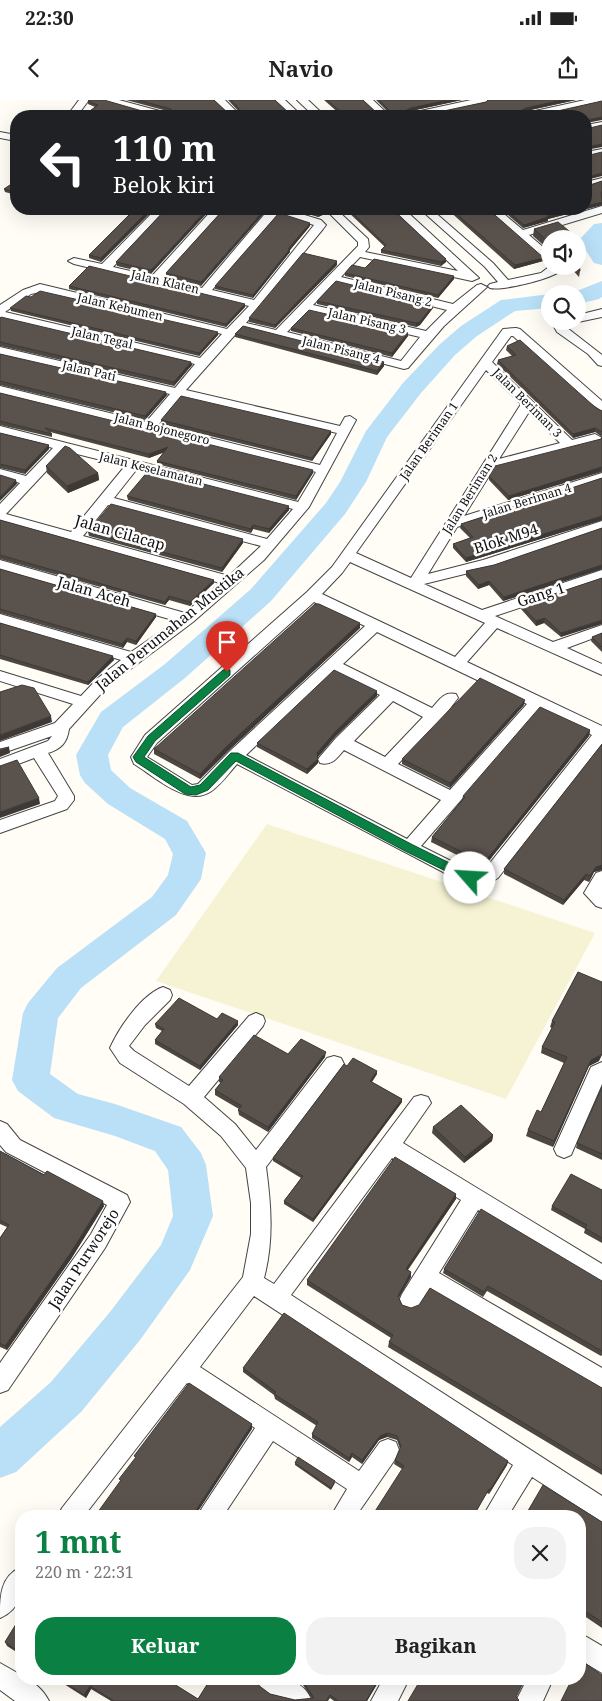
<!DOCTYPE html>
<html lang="id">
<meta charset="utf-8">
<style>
:root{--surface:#fff;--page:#f2f2f2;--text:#222;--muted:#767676;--accent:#0b8043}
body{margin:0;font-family:"Noto Serif",serif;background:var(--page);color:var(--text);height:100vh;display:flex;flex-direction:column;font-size:19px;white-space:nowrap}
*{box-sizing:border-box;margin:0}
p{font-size:16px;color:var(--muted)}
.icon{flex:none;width:28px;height:28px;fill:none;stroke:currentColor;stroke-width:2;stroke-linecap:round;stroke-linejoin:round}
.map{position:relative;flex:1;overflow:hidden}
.panel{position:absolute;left:15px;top:1410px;width:571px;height:175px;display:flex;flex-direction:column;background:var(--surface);border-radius:20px;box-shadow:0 5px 20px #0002}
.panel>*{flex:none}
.guide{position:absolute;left:10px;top:10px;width:582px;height:105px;border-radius:20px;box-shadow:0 5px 20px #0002;background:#202124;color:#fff;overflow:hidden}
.fabs{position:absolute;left:541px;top:130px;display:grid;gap:10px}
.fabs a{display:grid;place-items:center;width:45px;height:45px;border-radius:50%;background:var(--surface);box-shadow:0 5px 20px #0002;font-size:25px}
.pin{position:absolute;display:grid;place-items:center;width:42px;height:42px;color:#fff;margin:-51px -21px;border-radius:50% 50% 50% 0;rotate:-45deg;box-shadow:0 0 5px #0007}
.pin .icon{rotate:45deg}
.me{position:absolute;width:55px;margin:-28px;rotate:296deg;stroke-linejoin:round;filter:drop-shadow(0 0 4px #0008)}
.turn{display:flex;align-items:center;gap:18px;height:105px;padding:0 20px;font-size:22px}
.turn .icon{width:65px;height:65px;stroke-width:2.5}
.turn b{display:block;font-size:35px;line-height:42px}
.round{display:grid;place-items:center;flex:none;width:52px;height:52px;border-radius:20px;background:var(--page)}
.head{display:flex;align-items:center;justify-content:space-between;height:85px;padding:0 20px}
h1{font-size:30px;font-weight:700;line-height:38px;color:var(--accent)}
.action{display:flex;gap:10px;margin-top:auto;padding:10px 20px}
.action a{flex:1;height:58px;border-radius:20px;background:var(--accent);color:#fff;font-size:20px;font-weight:700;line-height:58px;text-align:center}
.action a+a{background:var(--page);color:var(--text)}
.status{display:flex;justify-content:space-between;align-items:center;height:35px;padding:0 25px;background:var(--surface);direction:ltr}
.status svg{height:14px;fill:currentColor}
header{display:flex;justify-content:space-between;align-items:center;height:65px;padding:0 20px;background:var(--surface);font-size:22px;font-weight:700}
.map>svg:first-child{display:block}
.farmland{fill:#f6f3d4}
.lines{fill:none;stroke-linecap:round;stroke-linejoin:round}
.river{fill:#b9e0f7;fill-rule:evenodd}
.street-casing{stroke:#444;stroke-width:2}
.street{fill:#fff;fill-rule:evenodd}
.wall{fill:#4d4742}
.shaded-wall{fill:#3f3936}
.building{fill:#5a524d;stroke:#3f3936}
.route{fill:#0b8043;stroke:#07532c}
.labels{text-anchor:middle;stroke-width:5;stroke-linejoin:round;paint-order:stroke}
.far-street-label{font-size:12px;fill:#111;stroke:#fff}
.street-label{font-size:15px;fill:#111;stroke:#fff}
</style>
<div class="status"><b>22:30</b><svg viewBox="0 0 49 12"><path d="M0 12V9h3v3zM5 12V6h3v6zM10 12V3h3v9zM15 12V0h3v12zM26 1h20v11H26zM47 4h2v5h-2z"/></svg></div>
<header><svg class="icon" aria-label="back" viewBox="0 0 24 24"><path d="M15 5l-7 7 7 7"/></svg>Navio<svg class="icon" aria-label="share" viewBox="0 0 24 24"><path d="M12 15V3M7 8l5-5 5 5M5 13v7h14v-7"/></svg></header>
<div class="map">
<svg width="602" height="1601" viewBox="0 0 602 1601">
<rect width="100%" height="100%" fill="#fffdf5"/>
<!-- farmland -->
<path class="farmland" d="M267,724L595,833L506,999L156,881Z"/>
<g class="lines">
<!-- river -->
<path class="river" d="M602,123V165L594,163L579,140L594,124Z
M602,181V197L599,199L578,204V194H569Z
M550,194V208L515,211L477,236L455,255L421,293L387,337L366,382L345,414L271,501L185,578L123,627L108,655L111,670L130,688L187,721L206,753L201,779L176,815L81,888L58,918L50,974L78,994L115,1004L181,1027L201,1053L206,1065L213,1116L190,1170L140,1240L81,1312L16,1372L0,1378V1327L51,1282L110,1212L161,1145L173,1116L168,1070L155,1051L115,1036L54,1018L18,991L12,980L23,913L28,903L57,868L152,797L168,775L173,754L165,739L108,704L85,683L80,675L76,655L101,612L165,564L251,489L326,403L340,382L366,331L403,283L439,245L461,226L501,200Z"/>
<!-- street casing -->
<g class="street-casing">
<path id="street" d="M79,0H89L77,16H67Z
M103,0H119L171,14L172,16H157L105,2Z
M214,0H225L241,16H230Z
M274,0H285L302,16H291Z
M297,0H308L325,16H314Z
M362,0H373L390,16H379Z
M471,0H490L485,3L424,16H406L411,13Z
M585,0H602V2L539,16H521L526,13Z
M602,22V28L586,31V25Z
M0,32L16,35V41L0,38Z
M602,49V55L586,58V52Z
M602,78V84L586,88V82Z
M602,106V113L529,135L550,153V162L546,161L487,109H498L523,130Z
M156,109H167L113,167L152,176L213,109H224L163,178L202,188L269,109H285L321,120L326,125L323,129L246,223L276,230L358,146V142L325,109H336L368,139L369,147L365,152L458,171L393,109H404L479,178L472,181L360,157L341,177L453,204L477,185L481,184L487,187L444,226L408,268L404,269L242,227L186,290L340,326L345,317L350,316L356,320L309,407L264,460L193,522L108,586L69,629C67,643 61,649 48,653L74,696V700L67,709L0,733V720L55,701L58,696L34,658L0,671V659L48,641L52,636L0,654V642L55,623L73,604L0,581V571L81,596L98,578L121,560L0,524V514L131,552L176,521L0,470V460L185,513L220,483L0,421V404L20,383L0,377V369L26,376L53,348L0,334V326L298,402L316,372L0,294V286L146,322L170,294L0,255V247L175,288L195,264L0,218V205L23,190L40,184L227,229L249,206L74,164L68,161L74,158L102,164ZM278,114L314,125L254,200L212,190ZM335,182L447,210L426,231L313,205ZM40,192L222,234L200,258L5,212L31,194ZM308,211L420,237L401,261L287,232ZM181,297L337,333L320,365L158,325ZM65,351L125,366L71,432L6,414ZM137,369L293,409L267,439L114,398ZM108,405L261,446L229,476L83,436Z
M420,109H431L493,163L508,180L541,173L550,166H562L561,170C553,179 501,191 490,188L488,186L490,184L498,182L485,167Z
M602,209V217L578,222L577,221L578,215Z
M557,221H571L566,227L602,255V266L598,265L588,254L557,232L553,225Z
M516,228L520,229L602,301V312L597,311L513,236H511L492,262L572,340L595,334L602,338L600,341L494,368L464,416L602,373V381L457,427L428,474L483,460L602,421V430L493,467L424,484L482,510L602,470V480L495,516L553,542L602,525V535L567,548L602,564V575L497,528L467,562L602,626V645L498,778L480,788L464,783L237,664C229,673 220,686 210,692C187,707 154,676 134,664L131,657L145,635L307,492L332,467L503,229ZM486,270L521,304L411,478L356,453ZM529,312L560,343L499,359ZM350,462L485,523L455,557L322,494L342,473ZM314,502L365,526L229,652L198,684L192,685L147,657L157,643ZM377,532L527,604L450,690L398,664L441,620L458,598L456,594C444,591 439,600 432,608L343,564ZM334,572L380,595L336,638L318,659L320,663C332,666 337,658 344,650L441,700L407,739L246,655ZM393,601L423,617L385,657L354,641ZM539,610L592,635L486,768L478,774L475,773L421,746Z
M602,771V808L596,806L584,793L596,773Z
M163,887L170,890L172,895L170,900L145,925L129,946L134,951L189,986L249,916L256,913L263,916L265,921L263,926L204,997L235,1024L256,1050L327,958L334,956L341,958L344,964L266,1067C271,1104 274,1141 264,1178L274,1184L414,997L421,995L428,997L431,1003L403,1043L602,1164V1185L478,1110L439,1173L602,1268V1291L429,1190L418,1208L410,1211L402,1208L399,1201L402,1194L461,1100L392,1058L291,1195L602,1396V1422L532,1377L508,1416H483L513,1365L254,1196L200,1267L359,1371L380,1342L388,1339L396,1342L399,1350L396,1358L356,1416H331L347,1389L273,1341L223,1416H198L202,1408L255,1328L187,1283L84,1416H58L62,1408L243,1177L251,1134V1103L246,1068L221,1036L184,1004L120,963L110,948C119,928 141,895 163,887Z
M602,962V984L571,1055L564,1058L557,1055L554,1049L591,967Z
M0,1021L7,1024L20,1040L127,1095L130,1102L105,1148L8,1290L0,1293V1263L91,1134L107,1105L6,1052L0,1045Z
M21,1467C22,1489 23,1508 0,1518C0,1496 0,1477 21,1467Z
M580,1533L602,1546V1573L580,1560Z
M0,1563L21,1575V1579C33,1579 44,1591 49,1601H15L0,1590Z
M256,1579C279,1579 301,1575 312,1601C289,1601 265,1601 256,1579Z
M383,1579H409L398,1601H371Z
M527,1579H553L543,1601H516Z"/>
</g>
<!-- street -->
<use href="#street" class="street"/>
</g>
<!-- wall -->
<path class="wall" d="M126,0H214L229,14H241L228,0H275L290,14L83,16L95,7L88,4V1H104L156,15L172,13L171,12Z
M324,0H363L378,14H390L376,0H462L411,11L406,14L425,15L486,2L488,0H576L526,11L521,14L540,15L602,1V20L586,16H342Z
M16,81V95L5,92L4,89Z
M602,81V105L548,119V121L523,128L501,109H586L587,86Z
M61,109H76L72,112Z
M135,109H154L101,162L89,158V155Z
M166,109L151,174L117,166L116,162Z
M224,109L201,186L166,177V173Z
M291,109H326L327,113L318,117Z
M338,109H392L446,162L441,166L381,153V150L385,147L345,109L340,110Z
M447,109H488L543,161L514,169Z
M310,126L290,150V152L253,198L215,189V186Z
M534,129L550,139V151L533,136Z
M337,165L275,228L249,222V218Z
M569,166H578L580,171L579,177Z
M365,168L454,176V179L438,198L345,176V173Z
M69,186L245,204V207L226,227L69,189Z
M317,201L433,205V208L420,225L416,227L317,204Z
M10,208L218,235L199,256L11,211Z
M0,218L191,262L192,265L174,286L0,246Z
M291,228L408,236L392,257L291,231Z
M235,234L384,262V266L377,275L235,237Z
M507,246L602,311V337L595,332L573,338L497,264L498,260L512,256L506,250Z
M0,254L167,295L145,320L0,285Z
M0,293L313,373L296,400L157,364V361L164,352L149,358L50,332L52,334V337L0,325Z
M161,320L331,331V334L312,361L161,324Z
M0,333L49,345V349L25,374L0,368Z
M602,337V372L508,400L489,380V376L601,339Z
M46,366L98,373L99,380L68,393L47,373Z
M602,378V420L466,462L453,448V444L470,438L460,428L461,424Z
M127,396L289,410L269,433L253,429L251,433L128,400Z
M0,420L214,480V483L190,506L169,500L165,505L0,459Z
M602,428V469L503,501L489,485L478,489L466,476V471L494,465Z
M88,432L243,439V443L222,472L89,436Z
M0,469L156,514V517L136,545L127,542L123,548L0,513Z
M602,478L561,537L544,523L536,526L521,509V505Z
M0,523L114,560L88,585L0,559Z
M360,523V528L228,651L200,679L154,654V649Z
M602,533V552L591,541L592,537Z
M377,596L335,637L318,657V663L307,674L257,647V643Z
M524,605L450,688L402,664V659Z
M590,630L589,636L483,768L431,742L432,737L462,700L463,696Z
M602,644V770L594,772L589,782L584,780L563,805L504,774V769Z
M578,872L599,961L589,966L553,1047L526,1036L528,1030L541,1012L564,963L541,953L542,947L552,928L550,927L552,921Z
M217,919L238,925L200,970L155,944V940L162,931L156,928L155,924Z
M288,954L325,957L268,1032L239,1015L238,1010L239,1009L215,995V990L221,983L219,982V977Z
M347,966L377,974L372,982L402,999V1002L313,1122L284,1104V1101L301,1078L273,1061V1058Z
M602,987V1060L576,1048L577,1043Z
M433,1027L493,1035L492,1041L464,1063L432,1033Z
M0,1051L104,1106L71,1159L7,1250L0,1247V1138L7,1127L0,1124Z
M602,1090V1143L584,1133L585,1129L551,1110L552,1106Z
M456,1094V1099L408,1170L411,1172V1177L399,1198L402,1205L602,1288V1375L388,1247L389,1242L391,1238L307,1185V1180Z
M444,1169L602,1181V1255L601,1256L487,1191L483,1197L443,1173Z
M243,1268L508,1361L507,1365L489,1394L487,1393L402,1369L394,1364L395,1360L400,1349L397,1340L387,1337L379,1340L362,1364L352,1357L349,1362L312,1338V1334L317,1326L275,1299L274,1295L243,1272Z
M295,1363L335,1383L331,1390L295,1365Z
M580,1416L602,1422V1528L580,1513Z
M21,1516V1555L7,1546L5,1542Z
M56,1579H166L198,1599L207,1585L199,1579H255L258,1585L270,1594L295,1600L312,1599L303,1585L290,1579H380L367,1601H334L330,1598L328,1601H111L91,1589L86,1598Z"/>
<!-- shaded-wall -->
<path class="shaded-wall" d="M448,0H462L411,11L405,14V11L411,8Z
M562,0H576L526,11L520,14V11L526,8Z
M602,17V20L586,23V20Z
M602,44V47L586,50V47Z
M602,73V76L586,80V77Z
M602,102V105L548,119V121L523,128L524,125L547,116L575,109H586V106Z
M71,109H76L72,112Z
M150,109H154L101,162V158Z
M207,109H211L151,174V170Z
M265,109H268L201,186V182Z
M327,110V113L318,117V114Z
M310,123V126L290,150V152L253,198V195L288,149Z
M544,158L543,161L514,169L515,165Z
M446,159V162L441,166L442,162Z
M337,161V165L275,228V225Z
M454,176V179L438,198V195Z
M245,204V207L226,227V224Z
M433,205V208L420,225L416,227V223Z
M218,232V235L199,256V253Z
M408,233V236L392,257V253Z
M191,262L192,265L174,286V282Z
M384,262V266L377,275V271Z
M166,292L167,295L145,320V316Z
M595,328V332L573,338V334Z
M331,331V334L312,361V358Z
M49,345V349L25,374V370Z
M168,347V351L149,358V354Z
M602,367L601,371L508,400L509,396Z
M313,370V373L296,400V396Z
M98,373L99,380L68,393L67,386Z
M16,380L17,384L0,401V397Z
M289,406V410L269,433V429Z
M602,416V420L466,462V458Z
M253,425V429L251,433V429Z
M243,439V443L222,472V468Z
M602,465V469L503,501L504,497Z
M214,480V483L190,506V502Z
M489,481V485L478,489L479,485Z
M169,496V500L165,505V502Z
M156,514V517L136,545V541Z
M545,518L544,523L536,526V521Z
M602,520V524L561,537V533Z
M360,523V528L228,651L200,679V674L227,646Z
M127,538V542L123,548L122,544Z
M113,556L114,560L88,585V582Z
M377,591V596L335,637L317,658V653L335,632Z
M525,600L524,605L450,688V683Z
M51,616L52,622L0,641V635Z
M590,630L589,636L483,768L484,763Z
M9,647L10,653L0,657V651Z
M318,659V663L307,674V669Z
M39,698L40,704L0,718V712Z
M602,765V770L594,772L589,782L590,776L596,767Z
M586,774L584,780L563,805L564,800Z
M238,921V925L200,970V966Z
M326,952L325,957L268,1032V1027Z
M602,953V955L599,961L589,966L553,1047L554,1041L591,960Z
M377,971V974L370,984V981Z
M402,999V1002L313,1122V1119Z
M493,1035L492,1041L464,1063L465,1057Z
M456,1094V1099L405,1173L406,1169Z
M103,1101L104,1106L71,1159L7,1250L5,1246Z
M411,1172V1177L397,1200L398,1196Z
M252,1324V1329L195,1416H192Z
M388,1333L387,1337L379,1340L362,1364V1360L380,1336Z
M352,1353V1357L349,1362V1358Z
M508,1361L507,1365L489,1394L490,1390Z
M489,1389L487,1393L474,1416H473Z
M379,1579H380L367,1601H366Z
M90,1586L91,1589L86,1598L84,1595Z"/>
<!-- building -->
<path class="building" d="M89,0H104L156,15L174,13L171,9L138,0H214L229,14L241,15L243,13L231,0H275L290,14L293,15L295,16H83L98,5L88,1Z
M327,0H363L378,14L390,15L392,13L379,0H448L411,8L405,11V14L425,15L486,2L488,0H562L526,8L520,11V14L540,15L602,1V17L586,20V16H346Z
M602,25V44L586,47V29Z
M602,52V73L586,77V56Z
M16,81V92L4,89Z
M602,81V92H601L602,102L586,106V86H587Z
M135,109H150L101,158L89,155Z
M166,109H207L151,170L116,162Z
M224,109H265L201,182L166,173Z
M302,109H326L327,110L318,114Z
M348,109H392L446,159L442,162L381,150L386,145Z
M451,109H488L544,158L515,165Z
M505,109H575L547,116L548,117L524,125Z
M279,113L310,123L288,149H290L253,195L215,186Z
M558,122L574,135L575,139H550V143L534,129Z
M303,153L337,161L275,225L249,218Z
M578,155L580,171L576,166H578Z
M374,159L454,176L438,195L345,173L352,165L365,168Z
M89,166L245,204L226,224L69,186Z
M336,181L433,205L420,222L416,223L317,201Z
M40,191L218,232L199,253L10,208L26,196L31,197Z
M309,210L408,233L392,253L291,228Z
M1,217L191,262L174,282L0,242V218Z
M243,226L384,262L377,271L235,234Z
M520,240L596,308L602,311V332L595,328L573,334L498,260L516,255L507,246Z
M0,254L166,292L145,316L0,281Z
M0,293L313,370L296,396L157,361L168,347L149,354L45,328L52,334L0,321Z
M181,296L331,331L312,358L161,320Z
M0,333L49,345L25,370L0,364Z
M602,337V367L509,396L489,376L495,366L601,339Z
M65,346L70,348L98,373L67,386L46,366Z
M149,370L289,406L269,429L253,425L251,429L127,396Z
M0,375L16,380L0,397Z
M602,378V416L466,458L453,444L473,437L461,424Z
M111,404L243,439L222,468L88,432Z
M0,420L214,480L190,502L169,496L165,502L0,455Z
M602,428V465L504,497L489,481L479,485L466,471L494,465Z
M0,469L156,514L136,541L127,538L122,544L0,509Z
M602,478V520L561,533L545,518L536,521L521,505Z
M315,504H319L360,523L227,646L200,674L154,649Z
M0,523L113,556L88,582L0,555Z
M602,533V547L592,537Z
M334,570L377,591L335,632L317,653L318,659L307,669L257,643Z
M480,578L525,600L450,683L402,659Z
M22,585L34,588L51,616L0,635V592Z
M540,607L590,630L484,763L432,737L465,697L463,696Z
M602,644V765L596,767L590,776L586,774L564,800L504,769Z
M9,647L0,651V649Z
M17,660L39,698L0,712V666Z
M578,872L602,882V953L601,955L591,960L554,1041L528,1030L537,1010L541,1012L567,957L542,947L555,922L552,921Z
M179,898L217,919L222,913L238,921L200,966L155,940L164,929L155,924Z
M254,935L288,954L301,939L326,952L268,1027L238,1010L242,1006L215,990L223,980L219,977Z
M353,958L377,971L370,981L402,999L313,1119L284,1101L303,1076L273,1058L344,964L347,966Z
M602,987V1054L577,1043Z
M461,1005L493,1035L465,1057L433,1027Z
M0,1051L44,1075L47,1071L103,1101L70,1154L5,1246L0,1243V1138L9,1125L0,1120Z
M395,1057L456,1094L406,1169L411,1172L398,1196L402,1205L411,1208L419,1205L430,1188L602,1288V1370L389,1242L393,1235L307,1180Z
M571,1074L602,1090V1138L585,1128L587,1125L552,1106Z
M481,1109L602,1181V1251L488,1186L484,1192L444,1169Z
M284,1213L508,1361L490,1390L489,1389L473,1416H372L404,1366L395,1360L401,1346L397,1336L388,1333L380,1336L362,1360L352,1353L349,1358L312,1334L318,1322L274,1294L276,1292L243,1268Z
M189,1283L252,1324L192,1416H95L121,1380L119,1379L136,1357L134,1356Z
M298,1357L335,1381L331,1388L295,1363Z
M543,1385L602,1422V1522L580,1508V1416H525Z
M21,1516V1553L5,1542Z
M582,1561L602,1575V1601H561L572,1579H580V1565Z
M59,1579H166L198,1599L208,1583L202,1579H255L258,1585L270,1594L295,1600L314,1598L303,1582L296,1579H379L366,1601H338L330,1595L326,1601H114L90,1586L84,1595Z
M421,1579H525L516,1597L519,1600L518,1601H408Z"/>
<!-- route -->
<path class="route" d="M227,569L230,570V575L155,641L144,657L191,687L200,685L231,653H238L413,745L474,775L475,778L474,781H466L405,751L236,661L208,690L196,695L185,694L136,662L133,657L148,636L223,570Z"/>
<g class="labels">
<!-- far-street labels -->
<g class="far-street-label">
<text transform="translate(165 182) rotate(13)" y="4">Jalan Klaten</text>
<text transform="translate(393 193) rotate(14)" y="4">Jalan Pisang 2</text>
<text transform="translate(120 207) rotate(13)" y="4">Jalan Kebumen</text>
<text transform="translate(367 221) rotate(13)" y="4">Jalan Pisang 3</text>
<text transform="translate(102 238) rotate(13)" y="4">Jalan Tegal</text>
<text transform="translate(341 250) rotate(14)" y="4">Jalan Pisang 4</text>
<text transform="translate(89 271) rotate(13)" y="4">Jalan Pati</text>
<text transform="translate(527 303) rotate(45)" y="4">Jalan Beriman 3</text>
<text transform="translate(162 329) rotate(14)" y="4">Jalan Bojonegoro</text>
<text transform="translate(429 341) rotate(-55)" y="4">Jalan Beriman 1</text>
<text transform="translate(151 369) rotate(14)" y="4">Jalan Keselamatan</text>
<text transform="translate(470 394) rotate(-58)" y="4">Jalan Beriman 2</text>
<text transform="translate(527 401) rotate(-17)" y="4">Jalan Beriman 4</text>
</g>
<!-- street labels -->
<g class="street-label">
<text transform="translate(120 433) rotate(16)" y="5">Jalan Cilacap</text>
<text transform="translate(506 439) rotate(-18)" y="5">Blok M94</text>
<text transform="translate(94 492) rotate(16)" y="5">Jalan Aceh</text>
<text transform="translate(541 495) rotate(-18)" y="5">Gang 1</text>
<text transform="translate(170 529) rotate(-39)" y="5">Jalan Perumahan Mustika</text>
<text transform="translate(84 1159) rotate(-57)" y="5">Jalan Purworejo</text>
</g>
</g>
</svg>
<div class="fabs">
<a><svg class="icon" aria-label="sound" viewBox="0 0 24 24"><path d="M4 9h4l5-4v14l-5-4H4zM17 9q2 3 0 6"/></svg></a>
<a><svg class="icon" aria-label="search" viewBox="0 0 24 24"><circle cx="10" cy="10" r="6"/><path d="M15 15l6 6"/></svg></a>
</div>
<div class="pin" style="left:227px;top:572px;background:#d93025"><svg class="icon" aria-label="arrive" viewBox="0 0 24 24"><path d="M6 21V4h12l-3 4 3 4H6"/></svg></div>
<svg class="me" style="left:470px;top:778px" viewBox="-20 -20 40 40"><circle r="19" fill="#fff"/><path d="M0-13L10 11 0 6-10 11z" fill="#0b8043"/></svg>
<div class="guide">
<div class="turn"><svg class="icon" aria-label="left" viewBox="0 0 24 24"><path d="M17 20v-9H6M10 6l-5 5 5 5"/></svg><div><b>110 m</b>Belok kiri</div></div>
</div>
<section class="panel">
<div class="head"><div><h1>1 mnt</h1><p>220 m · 22:31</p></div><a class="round"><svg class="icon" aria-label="close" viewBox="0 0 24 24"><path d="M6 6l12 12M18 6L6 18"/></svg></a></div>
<div class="action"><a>Keluar</a><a>Bagikan</a></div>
</section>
</div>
